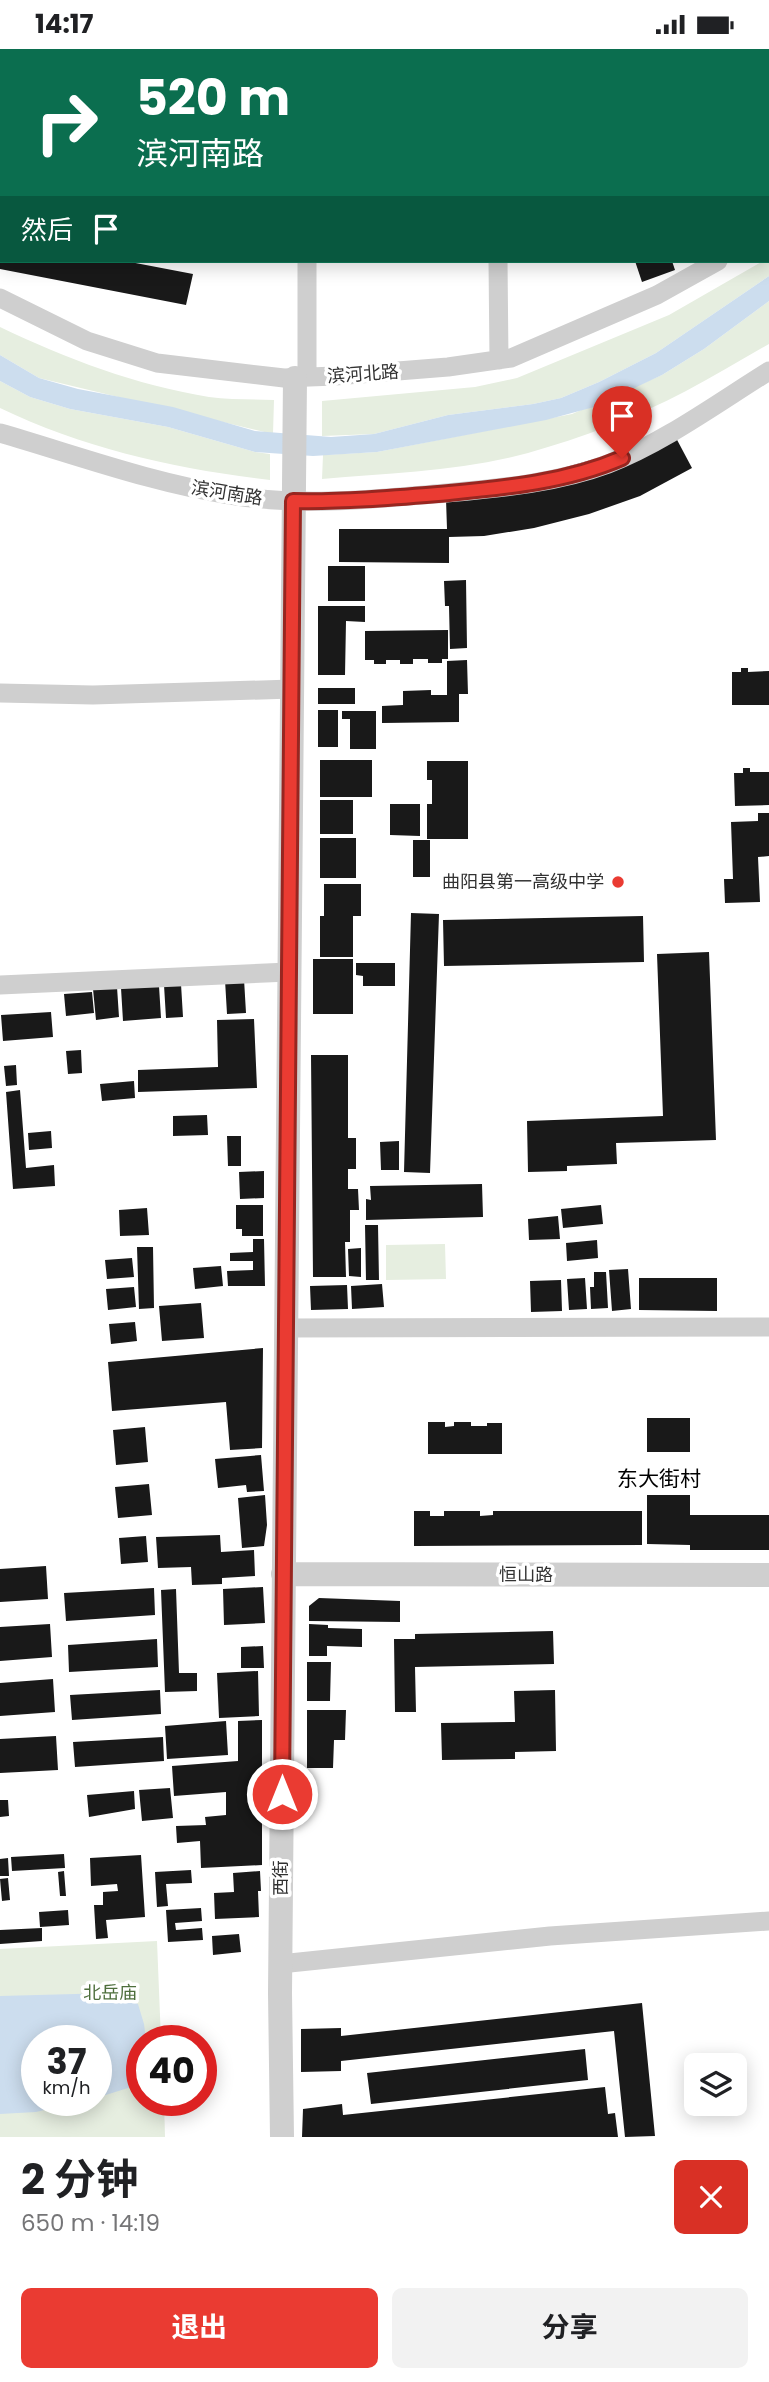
<!DOCTYPE html>
<html lang="zh">
<meta charset="utf-8">
<style>
:root{--surface:#fff;--page:#f2f2f2;--text:#202124;--muted:#757577;--accent:#ea3b32}
body{margin:0;font-family:Poppins,"Noto Sans SC",sans-serif;background:var(--page);color:var(--text);height:100vh;display:flex;flex-direction:column;font-size:26px;white-space:nowrap}
*{box-sizing:border-box;margin:0}
p{font-size:23px;color:var(--muted)}
.icon{flex:none;width:38px;height:38px;fill:none;stroke:currentColor;stroke-width:2;stroke-linecap:round;stroke-linejoin:round}
.map{position:relative;height:2088px;overflow:hidden}
.drawer{display:flex;flex-direction:column;background:var(--surface);flex:1}
.drawer>*{flex:none}
.hud{position:absolute;left:0px;top:0px;width:770px;height:214px;box-shadow:0 4px 18px #0003;background:#0b6e4f;color:#fff;overflow:hidden}
.tools{position:absolute;left:684px;top:2004px;display:grid;gap:14px}
.tools a{display:grid;place-items:center;width:63px;height:63px;border-radius:10px;background:var(--surface);box-shadow:0 4px 18px #0003;font-size:35px}
.speed{position:absolute;left:21px;top:1976px;display:flex;gap:14px;font-size:35px;font-weight:700;text-align:center}
.speed>*{display:grid;place-content:center;width:91px;height:91px;border-radius:50%;background:var(--surface);box-shadow:0 4px 18px #0003;line-height:1}
.speed small{font-size:18px;font-weight:400}
.speed .limit{border:10px solid #d22;background:#fff;color:#111}
.pin{position:absolute;display:grid;place-items:center;width:60px;height:60px;color:#fff;margin:-72px -30px;border-radius:50% 50% 50% 0;rotate:-45deg;box-shadow:0 0 7px #0007}
.pin .icon{rotate:45deg}
.me{position:absolute;width:77px;margin:-38px;rotate:0deg;stroke-linejoin:round;filter:drop-shadow(0 0 5px #0008)}
.turn{display:flex;align-items:center;gap:24px;height:147px;padding:0 21px;font-size:32px}
.turn .icon{width:91px;height:91px;stroke-width:2.5}
.turn b{display:block;font-size:49px;line-height:60px}
.then{display:flex;align-items:center;height:66px;padding:0 21px;background:#0003;gap:14px;font-size:26px}
.round{display:grid;place-items:center;flex:none;width:74px;height:74px;border-radius:10px;background:var(--page)}
.overview{display:flex;align-items:center;justify-content:space-between;height:119px;padding:0 21px}
h1{font-size:42px;font-weight:700;line-height:52px}
.button{display:flex;gap:14px;margin-top:auto;padding:14px 21px}
.button a{flex:1;height:80px;border-radius:10px;background:var(--accent);color:#fff;font-size:28px;font-weight:700;line-height:80px;text-align:center}
.button a+a{background:var(--page);color:var(--text)}
.status{display:flex;justify-content:space-between;align-items:center;height:49px;padding:0 35px;background:var(--surface);direction:ltr}
.status svg{height:19px;fill:currentColor}
.map>svg:first-child{display:block}
.green{fill:#e6eee0;fill-rule:evenodd}
.water{fill:#cde}
.building{fill:#191919}
.lines{fill:none;stroke-linecap:round;stroke-linejoin:round}
.minor{stroke:#cfcfcf;stroke-width:19}
.tertiary{stroke:#cfcfcf;stroke-width:24}
.route-casing{stroke:#982620;stroke-width:18}
.route{stroke:#ea3b32;stroke-width:12}
.poi-dot{fill:#ea3b32;stroke:#fff;stroke-width:2.5}
.labels{text-anchor:middle;stroke-width:7;stroke-linejoin:round;paint-order:stroke}
.street-label{font-size:18px;fill:#323232;stroke:#fff}
.poi-label{font-size:18px;fill:#323232;stroke:#fff;text-anchor:end}
.park-label{font-size:18px;fill:#4e6f3d;stroke:#fff}
.quarter-label{font-size:21px;fill:#000;stroke:#fff}
</style>
<div class="status"><b>14:17</b><svg viewBox="0 0 49 12"><path d="M0 12V9h3v3zM5 12V6h3v6zM10 12V3h3v9zM15 12V0h3v12zM26 1h20v11H26zM47 4h2v5h-2z"/></svg></div>
<div class="map">
<svg width="769" height="2088" viewBox="0 0 769 2088">
<rect width="100%" height="100%" fill="#fff"/>
<!-- green -->
<path class="green" d="M769,208V227L656,304L599,333L561,349L533,355L448,366L374,385L322,387V352L475,338L517,329L669,266L763,212H768Z
M769,252V295C741,311 714,327 686,342C637,368 581,389 528,404C462,422 390,424 322,430L323,406L377,403L572,365L662,326L704,300Z
M0,278C67,310 136,336 209,348C230,351 253,350 274,351L273,385L39,329L0,306Z
M0,332L30,348L70,360L168,378L255,403L270,405V431C176,420 85,400 0,359Z
M445,1195L446,1230L386,1231V1196Z
M157,1892L161,1991L142,1992V2051H164L165,2088H0V1900ZM37,1992H96V2051H37Z"/>
<!-- water -->
<path class="water" d="M769,227V252L704,300L662,326L594,358L546,371L377,403L313,407L255,403L168,378L70,360L30,348L0,332V306L39,329L78,340L173,358L255,382L331,388L374,385L448,366L533,355L561,349L599,333L656,304Z
M113,1944L138,1955L144,1975L146,1991L142,1992L141,2035L96,2049V1992H37V2051H87L36,2063L0,2065V1947Z"/>
<!-- building -->
<path class="building" d="M0,212H125L193,225L186,256L0,220Z
M635,212H672L675,221L642,233Z
M675,387L692,419L640,447L589,465L534,479L484,487L449,488V514L339,513V480H447L446,450L462,448Z
M328,517H365V552H328Z
M466,531L467,599L450,600L449,557H445L444,532Z
M318,557H365V573L346,572L345,626H318Z
M448,581V610H442V614H428V610H413V615H400V611H386V615H374V611H365V582Z
M467,611L468,645H459V673L382,674V657L403,656V642L431,641V646H447V612Z
M741,619H748V623L769,622V656H732V623H741Z
M318,639H355V655H318Z
M318,661H338V698H318Z
M342,662H376V700H350V670H342Z
M320,711H372V748H320Z
M427,712H468V790H427V755H432V731H427Z
M743,719H750V723H769V756L735,757L734,724H743Z
M320,751H353V785H320Z
M390,755H420V787L390,786Z
M758,764H769V807L758,808L760,853L725,854L724,830H733L731,773L758,772Z
M320,789H356V829H320Z
M413,791H430V828H413Z
M324,835H361V867H353V908H320V867H324Z
M411,864L439,865L430,1124L404,1123Z
M643,867L644,913L444,917L443,871Z
M709,903L716,1091L616,1094L617,1115L567,1117V1122L528,1123L527,1072L663,1067L657,905Z
M313,910H353V965H313Z
M356,914H395V937H363V927L356,926Z
M244,930L246,964L227,965L225,931Z
M181,935L183,968L166,969L164,936Z
M159,937L161,969L123,972L121,939Z
M117,938L119,968L96,971L93,940Z
M92,943L94,964L66,967L64,945Z
M51,963L53,988L3,992L1,966Z
M254,970L257,1039L138,1043V1021L218,1018L217,971Z
M81,1001L82,1024L68,1025L66,1002Z
M311,1006H348V1089H356V1120H348V1140H358L359,1161H350V1193H345L346,1228H313Z
M16,1016L17,1036L6,1037L4,1017Z
M134,1032L135,1049L102,1052L100,1035Z
M20,1041L26,1119L54,1116L55,1137L13,1140L6,1043Z
M207,1066L208,1086L173,1087V1067Z
M51,1082L52,1099L29,1101L28,1084Z
M227,1087H241V1117H228Z
M399,1092V1121H381L380,1093Z
M264,1122V1149L240,1150L239,1123Z
M482,1135L483,1168L366,1171V1150L371,1151L370,1137Z
M236,1156H263V1187H242V1180H236Z
M601,1156L603,1175L563,1179L561,1160Z
M147,1159L149,1186L120,1187L119,1161Z
M558,1167L560,1190L529,1191L528,1170Z
M365,1176H378L379,1231H366Z
M253,1190H264L265,1237H228L227,1222L253,1221V1212H230V1204L253,1203Z
M597,1191L598,1209L567,1212L566,1194Z
M137,1198H153L154,1259L139,1260Z
M361,1199V1228L349,1227L348,1200Z
M132,1209L134,1228L107,1230L105,1211Z
M221,1217L223,1237L195,1240L193,1219Z
M628,1220L631,1260L612,1262L609,1221Z
M594,1223H606L608,1259L591,1260L590,1238H594Z
M585,1229L587,1260L569,1261L567,1230Z
M639,1229H717V1262L639,1261Z
M561,1231L562,1262L531,1263L530,1232Z
M382,1235L384,1258L352,1260L351,1237Z
M347,1236L348,1260L311,1261L310,1237Z
M134,1238L136,1258L108,1261L106,1240Z
M201,1254L204,1289L162,1292L159,1257Z
M135,1273L137,1292L111,1295L109,1275Z
M263,1299L262,1399L230,1401L226,1353L112,1362L108,1313Z
M647,1369H690V1403H647Z
M428,1373H445V1378L454,1377V1373H471V1377H487V1374H502V1405H428Z
M145,1378L148,1413L116,1416L113,1381Z
M261,1406L264,1442L247,1443L246,1436L218,1439L215,1410Z
M149,1435L152,1466L118,1469L115,1438Z
M265,1446L267,1476L264,1497L242,1499L238,1449Z
M647,1446H690V1466H769V1501H690V1496L647,1495Z
M414,1462H430V1467H444V1462H480V1467L493,1466V1462H642V1496L414,1497Z
M220,1486L221,1503L254,1501L255,1527L222,1529V1535L192,1536L191,1518L158,1519L156,1488Z
M146,1487L148,1513L121,1515L119,1489Z
M46,1517L48,1550L0,1553V1520Z
M263,1538L265,1574L224,1576L223,1540Z
M154,1539L155,1566L66,1572L64,1544Z
M176,1540L179,1624H197V1642L165,1643L161,1541Z
M319,1549L400,1552V1573L309,1572V1557Z
M50,1575L52,1608L0,1612V1578Z
M309,1575L328,1576V1579L362,1580V1598L327,1597V1607H309Z
M553,1582L554,1615L415,1618L416,1663H395L394,1590H415V1585Z
M157,1590L158,1618L69,1623L68,1596Z
M263,1597L264,1619H241V1598Z
M307,1613H331L330,1652H307Z
M258,1622L259,1667L219,1669L217,1624Z
M53,1630L55,1663L0,1667V1634Z
M160,1641L161,1665L72,1671L70,1646Z
M555,1641L556,1702L515,1703V1710L442,1711L441,1674L515,1673L514,1642Z
M307,1661H346L345,1691H334L333,1719H307Z
M262,1671V1816L201,1819L200,1792L177,1794L176,1777L206,1776L205,1768L226,1766V1743L174,1747L172,1717L238,1712V1672Z
M226,1672L228,1706L167,1710L165,1677Z
M56,1687L58,1721L0,1724V1690Z
M163,1688L164,1712L75,1718L73,1693Z
M170,1739L173,1769L142,1772L139,1741Z
M134,1742L135,1760L89,1768L87,1746Z
M0,1751H8L9,1767L0,1768Z
M64,1805L65,1819L12,1822L11,1808Z
M141,1806L145,1868L106,1871L108,1889L96,1890L94,1856H103V1843L118,1842L117,1835L91,1837L90,1809Z
M8,1809L9,1827H0V1810Z
M191,1821L192,1834L166,1835L168,1857L157,1858L155,1823Z
M64,1822L66,1847H60L58,1823Z
M260,1822L261,1842H258L259,1868L215,1870L214,1844L234,1843L233,1824Z
M8,1829L10,1851L2,1852L0,1830Z
M201,1859L202,1872L175,1874L176,1881L202,1879L203,1891L168,1893L166,1861Z
M68,1861L69,1876L40,1878L39,1863Z
M42,1879V1892L0,1895V1881Z
M239,1885L241,1903L213,1906L212,1887Z
M642,1954L655,2087L625,2088L614,1982L341,2012V2022L301,2023V1980L341,1979V1987Z
M585,2000L588,2031L371,2055L367,2024Z
M605,2038L608,2065L615,2064L618,2088H302L303,2060L342,2055L343,2066Z"/>
<g class="lines">
<!-- minor -->
<path class="minor" d="M306,0V2
M496,0V2
M768,182L769,181
M498,212L499,311
M0,249L87,292L157,314L284,329L335,327L448,318L511,309L657,246L718,212
M307,328V212
M0,384C76,406 152,434 230,446C302,458 375,450 447,444C501,439 557,434 608,415C663,394 719,353 769,322
M0,644L93,646L292,640
M0,936L289,923
M285,1279L769,1278
M280,1915L550,1887L769,1872"/>
<!-- tertiary -->
<path class="tertiary" d="M283,1525L769,1526
M282,2088L280,1944L295,329"/>
</g>
<g class="lines">
<!-- route casing -->
<g class="route-casing">
<path id="route" d="M282,1745L293,452C342,453 390,449 438,445C501,439 564,434 622,409"/>
</g>
<!-- route -->
<use href="#route" class="route"/>
</g>
<!-- markers -->
<circle class="poi-dot" cx="618" cy="833" r="7"/>
<g class="labels">
<!-- street labels -->
<g class="street-label">
<text transform="translate(363 325) rotate(-4)" y="6">滨河北路</text>
<text transform="translate(227 444) rotate(9)" y="6">滨河南路</text>
<text x="526" y="1532">恒山路</text>
<text transform="translate(281 1829) rotate(-90)" y="6">西街</text>
</g>
<!-- poi labels -->
<g class="poi-label">
<text x="604" y="839">曲阳县第一高级中学</text>
</g>
<!-- park labels -->
<g class="park-label">
<text x="110" y="1950">北岳庙</text>
</g>
<!-- quarter labels -->
<g class="quarter-label">
<text x="659" y="1437">东大街村</text>
</g>
</g>
</svg>
<div class="tools">
<a><svg class="icon" aria-label="layers" viewBox="0 0 24 24"><path d="M12 4l9 5-9 5-9-5zM3 14l9 5 9-5"/></svg></a>
</div>
<div class="speed"><div>37<small>km/h</small></div><div class="limit">40</div></div>
<div class="pin" style="left:622px;top:409px;background:#d93025"><svg class="icon" aria-label="arrive" viewBox="0 0 24 24"><path d="M6 21V4h12l-3 4 3 4H6"/></svg></div>
<svg class="me" style="left:282px;top:1745px" viewBox="-20 -20 40 40"><circle r="17" fill="#ea3b32" stroke="#fff" stroke-width="3"/><path d="M0-11L8 9 0 5-8 9z" fill="#fff"/></svg>
<div class="hud">
<div class="turn"><svg class="icon" aria-label="right" viewBox="0 0 24 24"><path d="M7 20v-9h11M14 6l5 5-5 5"/></svg><div><b>520 m</b>滨河南路</div></div>
<div class="then">然后<svg class="icon" aria-label="arrive" viewBox="0 0 24 24"><path d="M6 21V4h12l-3 4 3 4H6"/></svg></div>
</div>
</div>
<section class="drawer">
<div class="overview"><div><h1>2 分钟</h1><p>650 m · 14:19</p></div><a class="round" style="background:#d93025;color:#fff"><svg class="icon" aria-label="close" viewBox="0 0 24 24"><path d="M6 6l12 12M18 6L6 18"/></svg></a></div>
<div class="button"><a>退出</a><a>分享</a></div>
</section>
